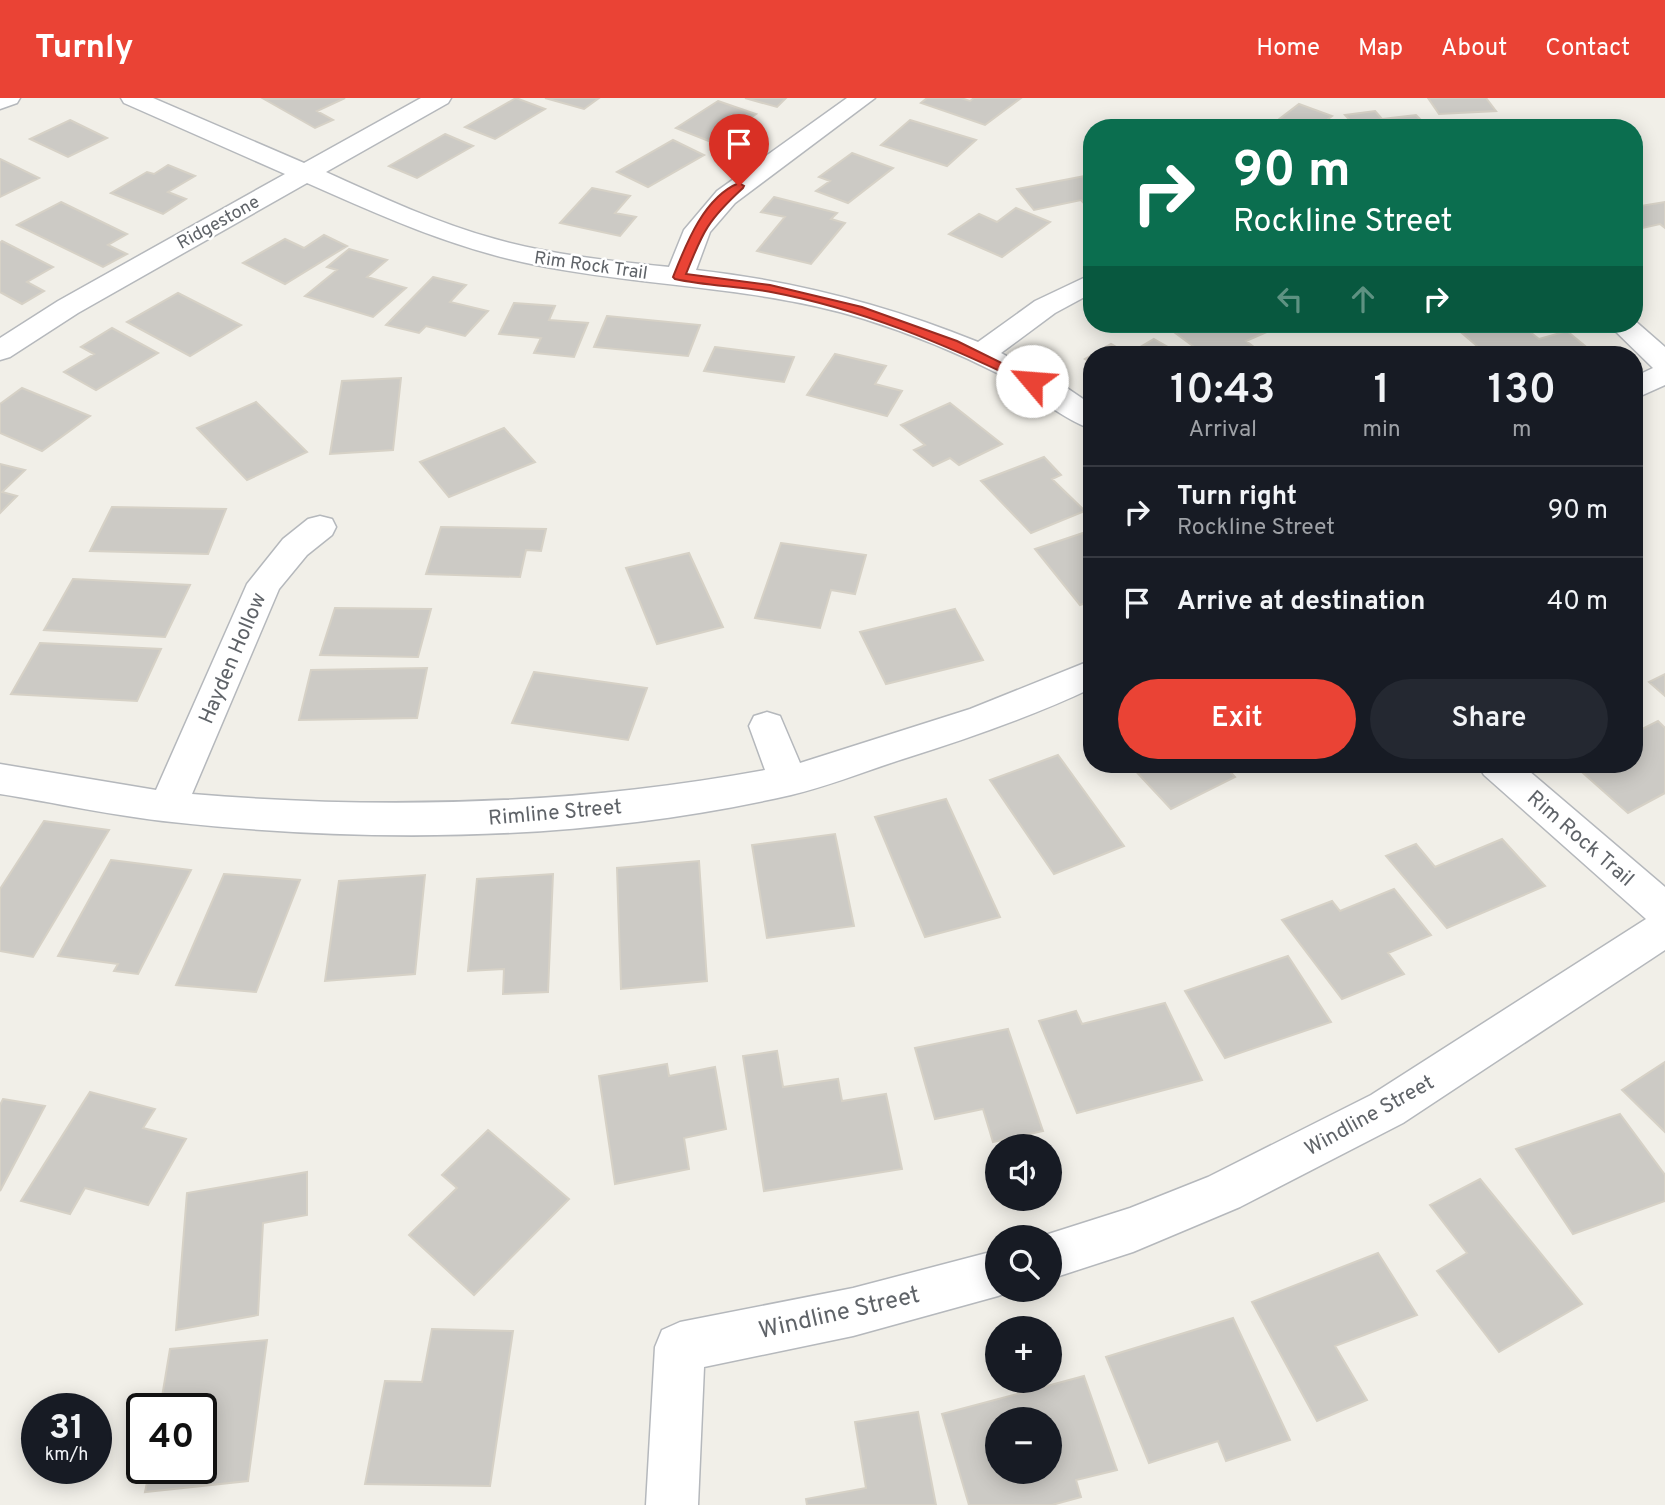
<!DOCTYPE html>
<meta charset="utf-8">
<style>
:root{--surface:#171b24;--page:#242831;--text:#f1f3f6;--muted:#9ea1a6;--line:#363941;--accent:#ea4335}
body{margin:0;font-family:Overpass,sans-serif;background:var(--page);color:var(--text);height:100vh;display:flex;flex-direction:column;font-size:26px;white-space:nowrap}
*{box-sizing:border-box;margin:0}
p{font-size:23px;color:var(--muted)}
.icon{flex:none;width:38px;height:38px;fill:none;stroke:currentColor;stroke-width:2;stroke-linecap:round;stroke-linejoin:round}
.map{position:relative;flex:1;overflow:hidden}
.panel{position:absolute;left:1083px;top:248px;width:560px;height:427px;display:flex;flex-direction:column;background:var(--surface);border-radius:28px;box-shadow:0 4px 18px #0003}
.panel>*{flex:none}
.top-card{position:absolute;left:1083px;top:21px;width:560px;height:214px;border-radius:28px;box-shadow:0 4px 18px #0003;background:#0b6e4f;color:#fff;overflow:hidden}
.controls{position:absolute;left:985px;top:1036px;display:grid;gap:14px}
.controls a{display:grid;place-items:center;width:77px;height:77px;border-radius:50%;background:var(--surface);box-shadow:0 4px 18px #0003;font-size:35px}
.speed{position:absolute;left:21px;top:1295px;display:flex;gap:14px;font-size:35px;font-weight:700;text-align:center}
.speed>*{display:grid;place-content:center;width:91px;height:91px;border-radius:50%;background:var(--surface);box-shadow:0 4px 18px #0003;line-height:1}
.speed small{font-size:18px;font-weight:400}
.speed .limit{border:4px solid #111;border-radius:10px;background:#fff;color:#111}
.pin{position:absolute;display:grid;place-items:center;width:60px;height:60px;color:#fff;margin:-72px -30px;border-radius:50% 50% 50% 0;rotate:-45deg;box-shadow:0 0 7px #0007}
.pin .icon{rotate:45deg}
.me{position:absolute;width:77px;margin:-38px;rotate:297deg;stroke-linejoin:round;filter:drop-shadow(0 0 5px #0008)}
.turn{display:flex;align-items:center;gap:24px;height:147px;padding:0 35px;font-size:32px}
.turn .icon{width:91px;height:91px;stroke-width:2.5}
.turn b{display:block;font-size:49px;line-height:60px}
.lanes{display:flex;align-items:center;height:66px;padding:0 35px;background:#0003;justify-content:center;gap:35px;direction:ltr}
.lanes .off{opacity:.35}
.eta{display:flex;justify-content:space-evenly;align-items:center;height:119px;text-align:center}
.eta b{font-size:42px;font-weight:600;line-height:49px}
.button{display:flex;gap:14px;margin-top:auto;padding:14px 35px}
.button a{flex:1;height:80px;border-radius:42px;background:var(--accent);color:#fff;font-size:28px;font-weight:600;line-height:80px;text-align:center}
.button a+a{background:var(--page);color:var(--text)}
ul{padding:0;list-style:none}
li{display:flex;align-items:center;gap:21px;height:91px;padding:0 35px;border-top:2px solid var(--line)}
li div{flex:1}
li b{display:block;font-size:26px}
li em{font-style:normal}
header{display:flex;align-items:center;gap:42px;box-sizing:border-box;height:98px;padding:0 35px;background:var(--accent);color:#fff}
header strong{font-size:33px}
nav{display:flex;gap:38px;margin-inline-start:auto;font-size:24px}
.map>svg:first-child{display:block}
.building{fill:#cccac5;stroke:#d6d1c6;stroke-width:2;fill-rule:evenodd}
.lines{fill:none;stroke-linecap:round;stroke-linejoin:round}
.minor-casing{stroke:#b5b8bc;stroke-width:3}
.minor{fill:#fff;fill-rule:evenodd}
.route{fill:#ea4335;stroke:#982c22;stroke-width:2}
.labels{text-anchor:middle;stroke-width:5;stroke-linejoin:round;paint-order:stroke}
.far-street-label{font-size:18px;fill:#5f6368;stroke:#fff}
.street-label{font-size:21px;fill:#5f6368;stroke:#fff}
.near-street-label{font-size:24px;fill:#5f6368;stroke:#fff}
</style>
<header>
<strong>Turnly</strong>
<nav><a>Home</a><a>Map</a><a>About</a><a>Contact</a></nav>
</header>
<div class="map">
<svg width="1665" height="1407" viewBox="0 0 1665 1407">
<rect width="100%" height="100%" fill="#f1efe8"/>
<!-- building -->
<path class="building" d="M345,0L317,13L333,22L315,30L264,1Z
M516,0L545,11L495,41L465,29Z
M545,0H599L584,11Z
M745,0H786L777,9Z
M927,0H961L970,3L974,0H1021L985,27L921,5Z
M1428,0H1486L1496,13L1439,16Z
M718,3L756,16L714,45L676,30Z
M1299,6L1332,18L1316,30H1299L1278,22Z
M1375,13L1382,21L1416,17L1429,30H1357L1345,17Z
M70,22L107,40L68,59L30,41Z
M910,22L976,42L947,68L881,47Z
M445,36L473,48L417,80L389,68Z
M673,42L704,57L648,89L617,74Z
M852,55L893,70L848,105L816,93L830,83L819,79Z
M0,61L39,80L0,99Z
M168,67L195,78L168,94L186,101L163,116L111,95L147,74L154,76Z
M1090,77L1092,114L1081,102L1034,112L1017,91Z
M592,90L630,98L615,115L636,119L620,138L560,125Z
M774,99L837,115L831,121L845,125L811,166L757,153L785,119L761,114Z
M61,104L127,136L108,147L127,156L103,169L17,127Z
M1665,104V130L1660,126L1638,131L1634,128V109Z
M1016,110L1050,124L1002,159L949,136L979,116L997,124Z
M324,137L347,148L285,186L243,165L285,141L304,150Z
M2,143L53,169L27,184L44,193L22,206L0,194V145Z
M349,151L387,162L367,179L406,190L373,219L305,198L337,172L327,169Z
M433,179L466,187L450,204L488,213L465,238L426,228L419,235L386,227Z
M178,195L241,227L190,258L127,224Z
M514,205L555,208L549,222L588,225L574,259L534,255L541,240L499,236Z
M607,218L700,227L688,258L594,249Z
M1195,226H1259L1269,233L1246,243L1259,253L1247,257H1205L1174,234Z
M1472,226H1520L1539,241L1567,233L1590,252L1572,257H1459L1455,254L1477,248L1456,230Z
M112,230L158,255L96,292L64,274L94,256L81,249Z
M1154,241L1182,257H1092V265L1085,261L1111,246L1128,256Z
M715,249L794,259L784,284L704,273Z
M835,256L886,268L875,286L902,293L887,318L807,297Z
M401,280L393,352L330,356L342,283Z
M22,290L90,318L42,353L0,335V306Z
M256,304L307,354L247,382L197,330Z
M950,305L1002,346L959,367L950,360L933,368L914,352L925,347L901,327Z
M504,330L535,364L449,399L420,364Z
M1044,359L1061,377L1052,381L1085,413L1031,435L981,383Z
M0,366L25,372L2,394L17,398L0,415Z
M112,409L226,411L208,456L90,453Z
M441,429L546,431L541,453L526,452L520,479L426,476Z
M1092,432V503L1080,507L1035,451Z
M781,445L866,457L855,496L831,492L820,530L755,520Z
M689,455L723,529L657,546L626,470Z
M73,481L190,487L165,539L44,532Z
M335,510L431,511L418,559L320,557Z
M955,511L983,562L886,586L860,534Z
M40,545L161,551L137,603L11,596Z
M427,570L417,620L299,622L311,572Z
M534,574L647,590L628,642L512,625Z
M1665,576V598L1649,584Z
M1658,623L1665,630V695L1628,715L1574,667H1634V635Z
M1058,657L1124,748L1054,776L990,682Z
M1130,667H1224L1235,679L1171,711Z
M946,701L1000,819L925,839L875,719Z
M44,723L109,732L33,859L0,853V791Z
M835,736L854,828L767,840L752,747Z
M1502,741L1545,788L1447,830L1386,758L1416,746L1435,769Z
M111,762L191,772L138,876L114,873L118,866L58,858Z
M699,763L707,883L621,891L617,770Z
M224,776L300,782L256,894L176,887Z
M553,776L548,894L503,896L504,871L468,873L477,781Z
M425,777L415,876L325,883L339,783Z
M1394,791L1431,837L1388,855L1404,876L1342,901L1282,822L1332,803L1340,813Z
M1288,858L1331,924L1225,960L1185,893Z
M1165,905L1202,982L1077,1015L1039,923L1076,913L1082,926Z
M1008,931L1043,1033L993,1044L983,1011L935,1021L915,950Z
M777,953L783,989L838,981L842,1003L886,996L902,1071L764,1093L743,958Z
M1665,964V1034L1622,992Z
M667,966L669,978L715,969L726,1031L684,1040L689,1071L615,1086L599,978Z
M90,994L155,1011L143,1030L186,1041L148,1107L85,1090L70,1116L21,1103Z
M3,1001L45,1008L0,1093V1007Z
M1620,1016L1665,1077V1103L1573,1136L1516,1051Z
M488,1032L569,1101L474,1197L409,1137L457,1090L442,1077Z
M307,1074V1117L263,1125L258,1217L176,1232L187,1095Z
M1480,1081L1582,1206L1499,1254L1437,1173L1467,1155L1430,1107Z
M1378,1155L1417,1217L1335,1248L1367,1302L1317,1323L1252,1204Z
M1233,1220L1290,1342L1226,1363L1218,1343L1149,1365L1106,1259Z
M432,1231L513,1233L490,1388L365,1386L385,1283L422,1284Z
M267,1242L248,1383L145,1394L150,1370H201V1311H160L170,1251Z
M1084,1278L1117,1372L1076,1382L1081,1399L1052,1407H969L942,1316ZM998,1321H1050V1374H998Z
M918,1314L936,1407H807L806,1401L866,1390L855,1324Z"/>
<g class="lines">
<!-- minor casing -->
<g class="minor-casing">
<path id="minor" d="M0,0H20L17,5L0,11Z
M121,0H153L304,65L421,0H451L448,5L326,74C381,99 437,125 495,141C552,157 611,163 669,169L684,132L717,93L847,0H875L735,105L710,134L696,172C794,183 887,207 978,244L1035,203L1092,176V195L1055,215L1001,255L1064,288L1092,307V331C1067,324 1027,291 1001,277C958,255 912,236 864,221C757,188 645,189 536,167C455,151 381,118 307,85L78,215L10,259L0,262V240L58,203L285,76L124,5Z
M1634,222L1665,249V287L1634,301V279L1653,270L1608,226H1634Z
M320,418L332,421L336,429L332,437L307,457L279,491L192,696C385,712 575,707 765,672L749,628L754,618L767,614L780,618L800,665L970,611L1092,562V590C1031,619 967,641 903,661C866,673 829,688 791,697C590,743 376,746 172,724C114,718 57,705 0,696V666L156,692L247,486L283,441L308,421Z
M1478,667H1522L1665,789V852L1403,1025L1240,1109L1133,1154L1050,1181V1139H1039L1130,1110L1208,1079L1371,997L1646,821L1484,677Z
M998,1152V1192H1014L998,1198L853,1238L704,1269L698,1407H646L655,1249L662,1232L680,1224L853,1190Z"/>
</g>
<!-- minor -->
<use href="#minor" class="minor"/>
</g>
<!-- route -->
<path class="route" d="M739,85L744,88L743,90C708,122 703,133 686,176L770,187L862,209L957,243L1038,283L1032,287L1027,286C945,246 861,211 771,194C739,188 706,188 675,181L673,179C686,146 704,99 739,85Z"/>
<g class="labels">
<!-- far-street labels -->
<g class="far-street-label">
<text transform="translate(218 124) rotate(-29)" y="6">Ridgestone</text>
<text transform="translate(591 167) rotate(8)" y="6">Rim Rock Trail</text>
</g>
<!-- street labels -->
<g class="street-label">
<text transform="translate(232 560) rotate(-67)" y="7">Hayden Hollow</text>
<text transform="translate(555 714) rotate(-5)" y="7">Rimline Street</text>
<text transform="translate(1581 740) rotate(41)" y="7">Rim Rock Trail</text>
<text transform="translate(1369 1017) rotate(-29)" y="7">Windline Street</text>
</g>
<!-- near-street labels -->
<g class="near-street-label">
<text transform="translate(839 1214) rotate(-13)" y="8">Windline Street</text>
</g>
</g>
</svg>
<div class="controls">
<a><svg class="icon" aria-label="sound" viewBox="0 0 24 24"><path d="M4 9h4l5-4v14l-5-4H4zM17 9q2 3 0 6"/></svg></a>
<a><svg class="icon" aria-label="search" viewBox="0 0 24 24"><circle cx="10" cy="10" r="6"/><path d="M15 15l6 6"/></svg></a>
<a>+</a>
<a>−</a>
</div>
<div class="speed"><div>31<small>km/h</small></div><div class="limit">40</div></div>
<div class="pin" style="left:739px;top:88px;background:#d93025"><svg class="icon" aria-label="arrive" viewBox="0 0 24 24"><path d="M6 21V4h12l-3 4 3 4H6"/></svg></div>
<svg class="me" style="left:1032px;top:283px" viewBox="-20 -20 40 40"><circle r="19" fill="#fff"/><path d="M0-13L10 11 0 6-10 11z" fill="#ea4335"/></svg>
<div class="top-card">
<div class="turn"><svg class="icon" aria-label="right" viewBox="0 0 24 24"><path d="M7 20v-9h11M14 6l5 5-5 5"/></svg><div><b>90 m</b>Rockline Street</div></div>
<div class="lanes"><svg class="icon off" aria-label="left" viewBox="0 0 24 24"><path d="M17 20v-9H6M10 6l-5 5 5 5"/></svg><svg class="icon off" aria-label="ahead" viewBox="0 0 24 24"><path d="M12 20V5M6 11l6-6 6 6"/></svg><svg class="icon" aria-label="right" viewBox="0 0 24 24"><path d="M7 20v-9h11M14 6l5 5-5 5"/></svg></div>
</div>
<section class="panel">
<div class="eta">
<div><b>10:43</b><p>Arrival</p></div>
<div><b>1</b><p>min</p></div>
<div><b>130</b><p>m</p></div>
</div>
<ul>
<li><svg class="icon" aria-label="right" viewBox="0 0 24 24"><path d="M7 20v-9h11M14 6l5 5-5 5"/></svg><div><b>Turn right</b><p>Rockline Street</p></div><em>90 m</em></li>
<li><svg class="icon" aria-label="arrive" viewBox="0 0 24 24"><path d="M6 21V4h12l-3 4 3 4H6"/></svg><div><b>Arrive at destination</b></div><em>40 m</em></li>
</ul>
<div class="button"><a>Exit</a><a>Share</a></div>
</section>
</div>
